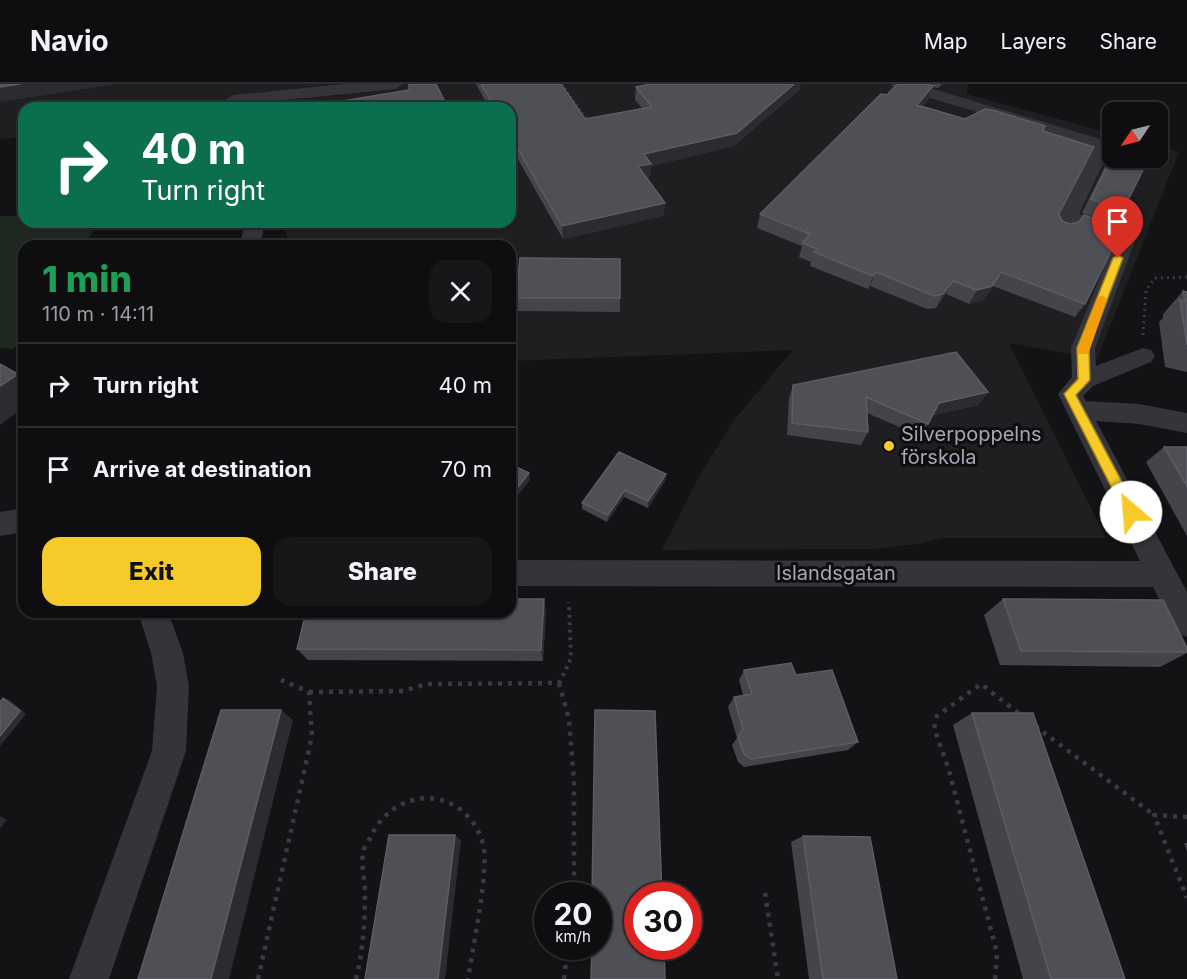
<!DOCTYPE html>
<meta charset="utf-8">
<style>
:root{--surface:#0e0e10;--page:#171719;--text:#f1f3f6;--muted:#9b9c9f;--line:#2e2e30;--accent:#f6cb29}
body{margin:0;font-family:Inter,sans-serif;background:var(--page);color:var(--text);height:100vh;display:flex;flex-direction:column;font-size:22px;white-space:nowrap}
*{box-sizing:border-box;margin:0}
p{font-size:20px;color:var(--muted)}
.icon{flex:none;width:33px;height:33px;fill:none;stroke:currentColor;stroke-width:2;stroke-linecap:round;stroke-linejoin:round}
.map{position:relative;flex:1;overflow:hidden}
.drawer{position:absolute;left:18px;top:156px;width:498px;height:378px;display:flex;flex-direction:column;background:var(--surface);border-radius:18px;box-shadow:0 2px 4px #0004,0 0 0 2px var(--line)}
.drawer>*{flex:none}
.hud{position:absolute;left:18px;top:18px;width:498px;height:126px;border-radius:18px;box-shadow:0 2px 4px #0004,0 0 0 2px var(--line);background:#0b6e4f;color:#fff;overflow:hidden}
.needle{width:39px;rotate:235deg}
.tools{position:absolute;left:1102px;top:18px;display:grid;gap:12px}
.tools a{display:grid;place-items:center;width:66px;height:66px;border-radius:12px;background:var(--surface);box-shadow:0 2px 4px #0004,0 0 0 2px var(--line);font-size:30px}
.speed{position:absolute;left:534px;top:798px;display:flex;gap:12px;font-size:30px;font-weight:700;text-align:center}
.speed>*{display:grid;place-content:center;width:78px;height:78px;border-radius:50%;background:var(--surface);box-shadow:0 2px 4px #0004,0 0 0 2px var(--line);line-height:1}
.speed small{font-size:15px;font-weight:400}
.speed .limit{border:9px solid #d22;background:#fff;color:#111}
.pin{position:absolute;display:grid;place-items:center;width:51px;height:51px;color:#fff;margin:-62px -26px;border-radius:50% 50% 50% 0;rotate:-45deg;box-shadow:0 0 6px #0007}
.pin .icon{rotate:45deg}
.me{position:absolute;width:66px;margin:-33px;rotate:333deg;stroke-linejoin:round;filter:drop-shadow(0 0 4px #0008)}
.turn{display:flex;align-items:center;gap:21px;height:126px;padding:0 24px;font-size:27px}
.turn .icon{width:78px;height:78px;stroke-width:2.5}
.turn b{display:block;font-size:42px;line-height:51px}
.round{display:grid;place-items:center;flex:none;width:63px;height:63px;border-radius:18px;background:var(--page)}
.summary{display:flex;align-items:center;justify-content:space-between;height:102px;padding:0 24px}
h1{font-size:36px;font-weight:800;line-height:45px;color:#1e9e55}
.primary-button{display:flex;gap:12px;margin-top:auto;padding:12px 24px}
.primary-button a{flex:1;height:69px;border-radius:18px;background:var(--accent);color:#111;font-size:24px;font-weight:800;line-height:69px;text-align:center}
.primary-button a+a{background:var(--page);color:var(--text)}
ul{padding:0;list-style:none}
li{display:flex;align-items:center;gap:18px;height:84px;padding:0 24px;border-top:2px solid var(--line)}
li div{flex:1}
li b{display:block;font-size:22px}
li em{font-style:normal}
header{display:flex;align-items:center;gap:36px;box-sizing:border-box;height:84px;padding:0 30px;background:var(--surface);border-bottom:2px solid var(--line)}
header strong{font-size:28px}
nav{display:flex;gap:33px;margin-inline-start:auto;font-size:21px}
.map>svg:first-child{display:block}
.built{fill:#1f1f22}
.green{fill:#1f2721}
.lines{fill:none;stroke-linecap:round;stroke-linejoin:round}
.path-far3{stroke:#3a3b41;stroke-width:2;stroke-dasharray:2 3;stroke-linecap:butt}
.path-far2{stroke:#3a3b41;stroke-width:3;stroke-dasharray:2 4;stroke-linecap:butt}
.path-far1{stroke:#3a3b41;stroke-width:4;stroke-dasharray:3 4.5;stroke-linecap:butt}
.path{stroke:#3a3b41;stroke-width:4.5;stroke-dasharray:4 6;stroke-linecap:butt}
.minor{fill:#34343a;fill-rule:evenodd}
.wall{fill:#44444a}
.shaded-wall{fill:#2c2c30}
.building{fill:#4f4f56;stroke:#5c5d64;stroke-width:1.5}
.route{fill:#f6cb29;stroke:#a0841b;stroke-width:1.5}
.slow{fill:#f59e0b}
.poi-dot{fill:#f6cb29;stroke:#0e0e10;stroke-width:2}
.labels{text-anchor:middle;stroke-width:6;stroke-linejoin:round;paint-order:stroke}
.poi-label{font-size:20px;fill:#a4a7b5;stroke:#0e0e10;text-anchor:start}
.street-label{font-size:20px;fill:#a4a7b5;stroke:#0e0e10}
</style>
<header>
<strong>Navio</strong>
<nav><a>Map</a><a>Layers</a><a>Share</a></nav>
</header>
<div class="map">
<svg width="1187" height="895" viewBox="0 0 1187 895">
<rect width="100%" height="100%" fill="#131315"/>
<!-- built -->
<path class="built" d="M0,0H968L967,10L1113,50V74H1158V62L1179,68L1097,275L1009,259L1106,454H943L916,460L874,465L662,466L701,389L734,336L793,266L510,277V162H290L283,138H510V24H24V53L0,55Z"/>
<!-- green -->
<path class="green" d="M0,132H24V138H99L83,162H24V249L14,265L0,264Z"/>
<g class="lines">
<!-- path-far3 -->
<path class="path-far3" d="M562,0L589,37"/>
<!-- path-far2 -->
<path class="path-far2" d="M1143,251L1146,206L1155,194L1187,193"/>
<!-- path-far1 -->
<path class="path-far1" d="M563,592L571,574L569,518"/>
<!-- path -->
<path class="path" d="M559,599L569,635L574,697V812
M309,608L403,607L427,600L559,599L563,590
M1035,642L1154,731
M1187,733L1154,731L1187,814
M765,809L778,895
M258,895L312,652L309,608L281,596
M356,895C363,867 365,838 365,809C365,797 361,781 363,768C364,763 369,757 371,752C397,699 466,702 483,760C490,783 472,867 468,895
M564,895L568,862
M995,895L997,869L948,683L934,644L937,632L981,600L1022,632"/>
<!-- minor -->
<path class="minor" d="M345,0H403L395,5L233,21L225,16L233,11Z
M891,0H917L1113,59L1079,130L1133,150L1136,154L1095,264L1096,282L1143,264L1151,266L1155,272L1151,278L1093,302L1083,312L1086,317L1139,320L1187,329V349L1139,340L1096,337L1187,508V553L1176,549L1153,503L510,502V476L1140,477L1058,310L1072,293L1071,264L1115,157L1074,142L1069,149L1062,151L1055,149L1052,145L1095,63L893,3Z
M245,138H265L260,162H240Z
M24,424V448L0,452V428Z
M138,528H168L183,569L189,602L186,667L109,895H69L152,667L157,602L151,569Z"/>
</g>
<!-- wall -->
<path class="wall" d="M476,0H561L585,35L642,24L635,16L636,3L800,5L734,62L651,82L650,93L646,94L665,119L663,132L563,155L510,61V24H489Z
M897,0H942L938,4L933,3L928,16L923,22L965,35L1043,47L1059,130L1062,137L1109,154L1085,220L1075,233L993,202L984,216L969,220L946,210L936,224L927,225L870,202L868,205L810,182L811,178L799,173L802,162L757,144L760,130L887,11Z
M1113,66V74L1123,126L1113,140L1082,129Z
M1183,207L1187,208V288L1165,283L1159,238L1163,234V230Z
M516,214H620V228L518,227Z
M793,301L979,321L933,331L920,352L867,329L868,348L861,361L787,351L789,314Z
M1164,363H1187V452L1146,378Z
M666,390L665,397L648,424L624,413L607,438L582,425V419Z
M1003,515L1187,564V569L1160,583L1000,581L984,531Z
M546,527L543,577L308,576L297,565Z
M744,586L796,591L858,658L848,666L744,683L738,678L732,661L737,654L728,623L734,613L743,611L739,596Z
M972,629L1125,895H1023L953,641Z
M803,752L897,895H809L791,758Z
M1184,759H1187V767Z"/>
<!-- shaded-wall -->
<path class="shaded-wall" d="M20,0H117L0,18V3Z
M794,0H801L800,5L734,62L651,82L650,93L637,96L638,82L644,70Z
M933,2L928,16L912,34L917,21Z
M665,119L663,132L563,155L562,142Z
M876,188L870,202L868,205L873,192Z
M1001,188L984,216L969,220L977,206Z
M953,197L946,210L936,224L943,210Z
M18,290L24,296V323L0,341V302Z
M988,308L979,321L931,331L939,319Z
M529,389L530,396L510,421V413Z
M666,390L665,397L648,424V417Z
M625,406L624,413L607,438L608,431Z
M544,515L546,527L543,577L541,566Z
M3,614L10,616L26,630L0,662Z
M281,626L293,636L229,895H211Z
M0,732L7,736L0,745Z
M455,751L461,756L445,895H438Z"/>
<!-- building -->
<path class="building" d="M0,0H20L0,3Z
M409,0H436L448,24H344L342,17L409,6Z
M481,0H561L585,35L652,23L636,3L651,0H794L737,49L644,70L651,80L638,82L665,119L562,142L510,51V24H495Z
M897,0H925L933,2L917,21L965,35L985,25L992,26L1045,42L1043,47L1094,63L1059,130L1062,137L1070,140L1079,138L1084,131L1115,142L1109,154L1116,157L1085,220L1001,188L992,202L977,206L953,197L943,210L934,212L876,188L873,192L814,168L817,165L803,159L810,150L760,130L881,10L887,11Z
M1113,70V74H1149L1123,126L1091,115Z
M520,174L620,175V214H516Z
M1183,207L1187,208V261L1180,216L1185,217Z
M956,268L988,308L939,319L928,340L866,313L868,348L792,339L793,301Z
M0,280L18,290L0,302Z
M1164,363H1187V402Z
M619,368L666,390L648,417L625,406L608,431L582,419Z
M510,380L529,389L510,413Z
M510,515H544L541,566L297,565L306,528H510Z
M1003,515L1163,516L1187,564V568L1021,567Z
M791,579L796,591L832,586L858,658L751,675L744,670L738,653L743,645L734,613L752,610L744,586Z
M3,614L20,627L0,652V618Z
M221,626H281L211,895H138Z
M595,626L655,627L662,812H638V862H664L665,895H591L592,862H598V812H592Z
M972,629H1033L1125,895H1051Z
M389,751H455L438,895H365Z
M803,752L870,753L897,895H823Z"/>
<!-- route -->
<path class="route" d="M1118,171L1123,174L1089,264L1090,296L1076,311L1138,428L1131,434L1126,432L1064,310L1078,295L1077,264L1113,174Z"/>
<!-- slow -->
<path class="slow" d="M1102,211L1107,215L1089,268L1087,270H1079L1077,268L1097,215Z"/>
<!-- markers -->
<circle class="poi-dot" cx="889" cy="362" r="6"/>
<g class="labels">
<!-- poi labels -->
<g class="poi-label">
<text x="901" y="357">Silverpoppelns<tspan x="901" dy="23">förskola</tspan></text>
</g>
<!-- street labels -->
<g class="street-label">
<text x="836" y="496">Islandsgatan</text>
</g>
</g>
</svg>
<div class="tools">
<a><svg class="needle" viewBox="-14 -14 28 28"><path d="M0-13l5 13h-10z" fill="#e53935"/><path d="M0 13l5-13h-10z" fill="#9b9c9f"/></svg></a>
</div>
<div class="speed"><div>20<small>km/h</small></div><div class="limit">30</div></div>
<div class="pin" style="left:1118px;top:174px;background:#d93025"><svg class="icon" aria-label="arrive" viewBox="0 0 24 24"><path d="M6 21V4h12l-3 4 3 4H6"/></svg></div>
<svg class="me" style="left:1131px;top:428px" viewBox="-20 -20 40 40"><circle r="19" fill="#fff"/><path d="M0-13L10 11 0 6-10 11z" fill="#f6cb29"/></svg>
<div class="hud">
<div class="turn"><svg class="icon" aria-label="right" viewBox="0 0 24 24"><path d="M7 20v-9h11M14 6l5 5-5 5"/></svg><div><b>40 m</b>Turn right</div></div>
</div>
<section class="drawer">
<div class="summary"><div><h1>1 min</h1><p>110 m · 14:11</p></div><a class="round"><svg class="icon" aria-label="close" viewBox="0 0 24 24"><path d="M6 6l12 12M18 6L6 18"/></svg></a></div>
<ul>
<li><svg class="icon" aria-label="right" viewBox="0 0 24 24"><path d="M7 20v-9h11M14 6l5 5-5 5"/></svg><div><b>Turn right</b></div><em>40 m</em></li>
<li><svg class="icon" aria-label="arrive" viewBox="0 0 24 24"><path d="M6 21V4h12l-3 4 3 4H6"/></svg><div><b>Arrive at destination</b></div><em>70 m</em></li>
</ul>
<div class="primary-button"><a>Exit</a><a>Share</a></div>
</section>
</div>
